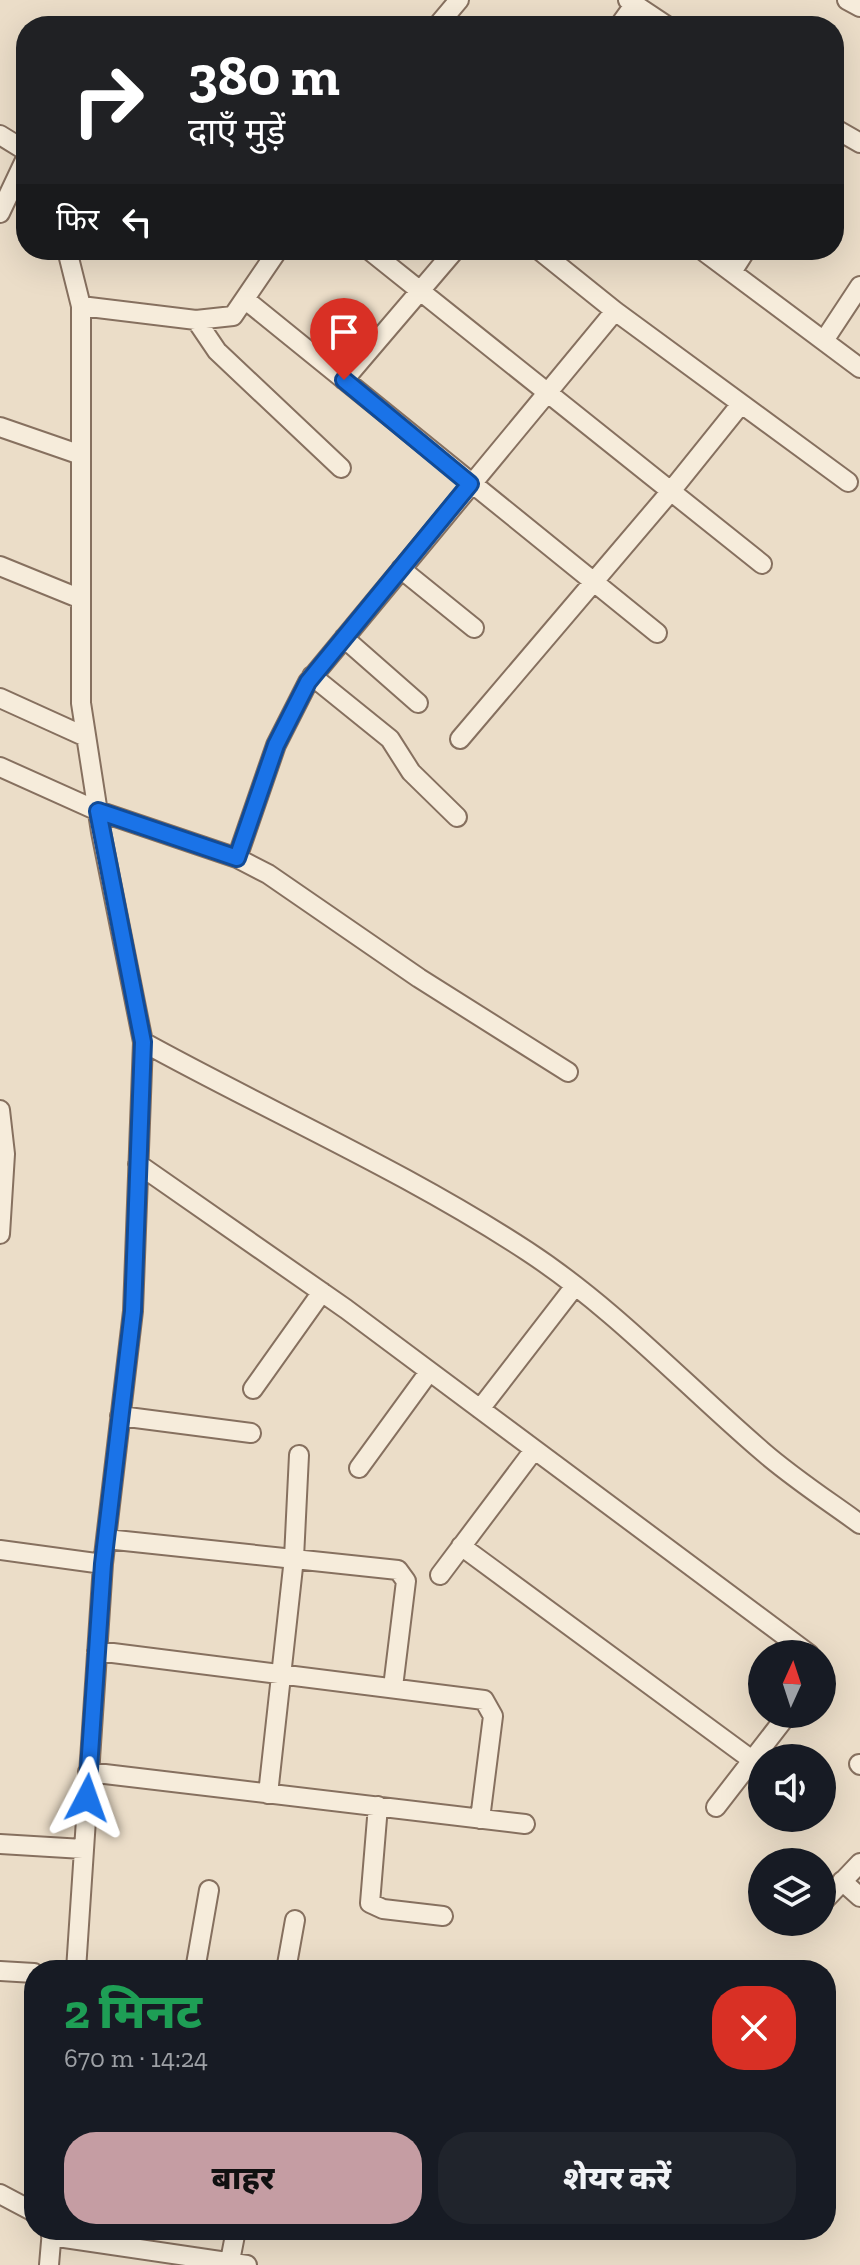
<!DOCTYPE html>
<html lang="hi">
<meta charset="utf-8">
<style>
:root{--surface:#171b24;--page:#20242c;--text:#f1f3f6;--muted:#9ea1a6;--accent:#c59da3}
body{margin:0;font-family:"Zilla Slab","Noto Sans Devanagari",serif;background:var(--page);color:var(--text);height:100vh;display:flex;flex-direction:column;font-size:30px;white-space:nowrap}
*{box-sizing:border-box;margin:0}
p{font-size:26px;color:var(--muted)}
.icon{flex:none;width:44px;height:44px;fill:none;stroke:currentColor;stroke-width:2;stroke-linecap:round;stroke-linejoin:round}
.map{position:relative;flex:1;overflow:hidden}
.side{position:absolute;left:24px;top:1960px;width:812px;height:280px;display:flex;flex-direction:column;background:var(--surface);border-radius:32px;box-shadow:0 8px 32px #0002}
.side>*{flex:none}
.hud{position:absolute;left:16px;top:16px;width:828px;height:244px;border-radius:32px;box-shadow:0 8px 32px #0002;background:#202124;color:#fff;overflow:hidden}
.needle{width:52px;rotate:3deg}
.controls{position:absolute;left:748px;top:1640px;display:grid;gap:16px}
.controls a{display:grid;place-items:center;width:88px;height:88px;border-radius:50%;background:var(--surface);box-shadow:0 8px 32px #0002;font-size:40px}
.pin{position:absolute;display:grid;place-items:center;width:68px;height:68px;color:#fff;margin:-82px -34px;border-radius:50% 50% 50% 0;rotate:-45deg;box-shadow:0 0 8px #0007}
.pin .icon{rotate:45deg}
.me{position:absolute;width:88px;margin:-44px;rotate:4deg;stroke-linejoin:round;filter:drop-shadow(0 0 6px #0008)}
.turn{display:flex;align-items:center;gap:28px;height:168px;padding:0 40px;font-size:36px}
.turn .icon{width:104px;height:104px;stroke-width:2.5}
.turn b{display:block;font-size:56px;line-height:68px}
.then{display:flex;align-items:center;height:76px;padding:0 40px;background:#0003;gap:16px;font-size:30px}
.round{display:grid;place-items:center;flex:none;width:84px;height:84px;border-radius:32px;background:var(--page)}
.summary{display:flex;align-items:center;justify-content:space-between;height:136px;padding:0 40px}
h1{font-size:48px;font-weight:800;line-height:60px;color:#1e9e55}
.button{display:flex;gap:16px;margin-top:auto;padding:16px 40px}
.button a{flex:1;height:92px;border-radius:32px;background:var(--accent);color:#111;font-size:32px;font-weight:800;line-height:92px;text-align:center}
.button a+a{background:var(--page);color:var(--text)}
.map>svg:first-child{display:block}
.lines{fill:none;stroke-linecap:round;stroke-linejoin:round}
.minor-casing{stroke:#86705f;stroke-width:22}
.minor{stroke:#f6ecdb;stroke-width:18}
.route-casing{stroke:#114b97;stroke-width:20}
.route{stroke:#1a73e8;stroke-width:14}
</style>
<div class="map">
<svg width="860" height="2265" viewBox="0 0 860 2265">
<rect width="100%" height="100%" fill="#ebddc8"/>
<g class="lines">
<!-- minor casing -->
<g class="minor-casing">
<path id="minor" d="M628,0L667,26
M847,0L860,7
M437,26L459,0
M619,26L634,5
M834,128L860,143
M0,135L26,151
M0,213L26,158
M67,250L81,306V703L101,832L143,1042L133,1311L103,1564L76,1970
M369,250L762,564
M539,250L615,311L848,482
M702,250L860,368
M732,272L746,250
M247,301L657,633
M81,306L196,320L233,316L278,250
M196,320L217,351L341,468
M825,339L860,286
M344,380L455,250
M0,427L81,455
M0,566L81,599
M401,569L474,628
M344,638L418,703
M312,676L390,739L411,772L457,817
M0,698L86,737
M460,739L671,491L741,404
M0,767L98,811L237,858L276,745L308,682L615,311
M237,858L268,874L419,978L568,1072
M143,1042C270,1112 405,1171 527,1251C614,1308 684,1384 762,1451C793,1478 827,1500 860,1524
M0,1110L5,1154L0,1234
M138,1164L346,1309L809,1654
M253,1389L322,1292
M480,1409L575,1286
M120,1416L251,1433
M359,1468L429,1372
M106,1539L398,1570L406,1581L393,1687
M461,1546L752,1760
M0,1550L103,1564
M440,1575L534,1450
M97,1651L484,1700L493,1716L480,1819
M859,1764L860,1765
M88,1772L525,1824
M268,1794L294,1558L299,1455
M378,1806L370,1903L383,1909L443,1916
M716,1807L788,1714
M0,1844L83,1849
M842,1881L860,1897
M822,1903L860,1863
M195,1970L209,1890
M286,1970L295,1920
M0,1971L34,1973
M0,2194L34,2212
M51,2236L247,2265
M230,2261L236,2230
M49,2265L52,2230"/>
</g>
<!-- minor -->
<use href="#minor" class="minor"/>
</g>
<g class="lines">
<!-- route casing -->
<g class="route-casing">
<path id="route" d="M87,1798L103,1564L133,1311L143,1042L98,811L237,858L276,745L308,682L470,484L344,380"/>
</g>
<!-- route -->
<use href="#route" class="route"/>
</g>
</svg>
<div class="controls">
<a><svg class="needle" viewBox="-14 -14 28 28"><path d="M0-13l5 13h-10z" fill="#e53935"/><path d="M0 13l5-13h-10z" fill="#9ea1a6"/></svg></a>
<a><svg class="icon" aria-label="sound" viewBox="0 0 24 24"><path d="M4 9h4l5-4v14l-5-4H4zM17 9q2 3 0 6"/></svg></a>
<a><svg class="icon" aria-label="layers" viewBox="0 0 24 24"><path d="M12 4l9 5-9 5-9-5zM3 14l9 5 9-5"/></svg></a>
</div>
<div class="pin" style="left:344px;top:380px;background:#d93025"><svg class="icon" aria-label="arrive" viewBox="0 0 24 24"><path d="M6 21V4h12l-3 4 3 4H6"/></svg></div>
<svg class="me" style="left:87px;top:1798px" viewBox="-20 -20 40 40"><path d="M0-17L14 15 0 8-14 15z" fill="#1a73e8" stroke="#fff" stroke-width="4"/></svg>
<div class="hud">
<div class="turn"><svg class="icon" aria-label="right" viewBox="0 0 24 24"><path d="M7 20v-9h11M14 6l5 5-5 5"/></svg><div><b>380 m</b>दाएँ मुड़ें</div></div>
<div class="then">फिर<svg class="icon" aria-label="left" viewBox="0 0 24 24"><path d="M17 20v-9H6M10 6l-5 5 5 5"/></svg></div>
</div>
<section class="side">
<div class="summary"><div><h1>2 मिनट</h1><p>670 m · 14:24</p></div><a class="round" style="background:#d93025;color:#fff"><svg class="icon" aria-label="close" viewBox="0 0 24 24"><path d="M6 6l12 12M18 6L6 18"/></svg></a></div>
<div class="button"><a>बाहर</a><a>शेयर करें</a></div>
</section>
</div>
